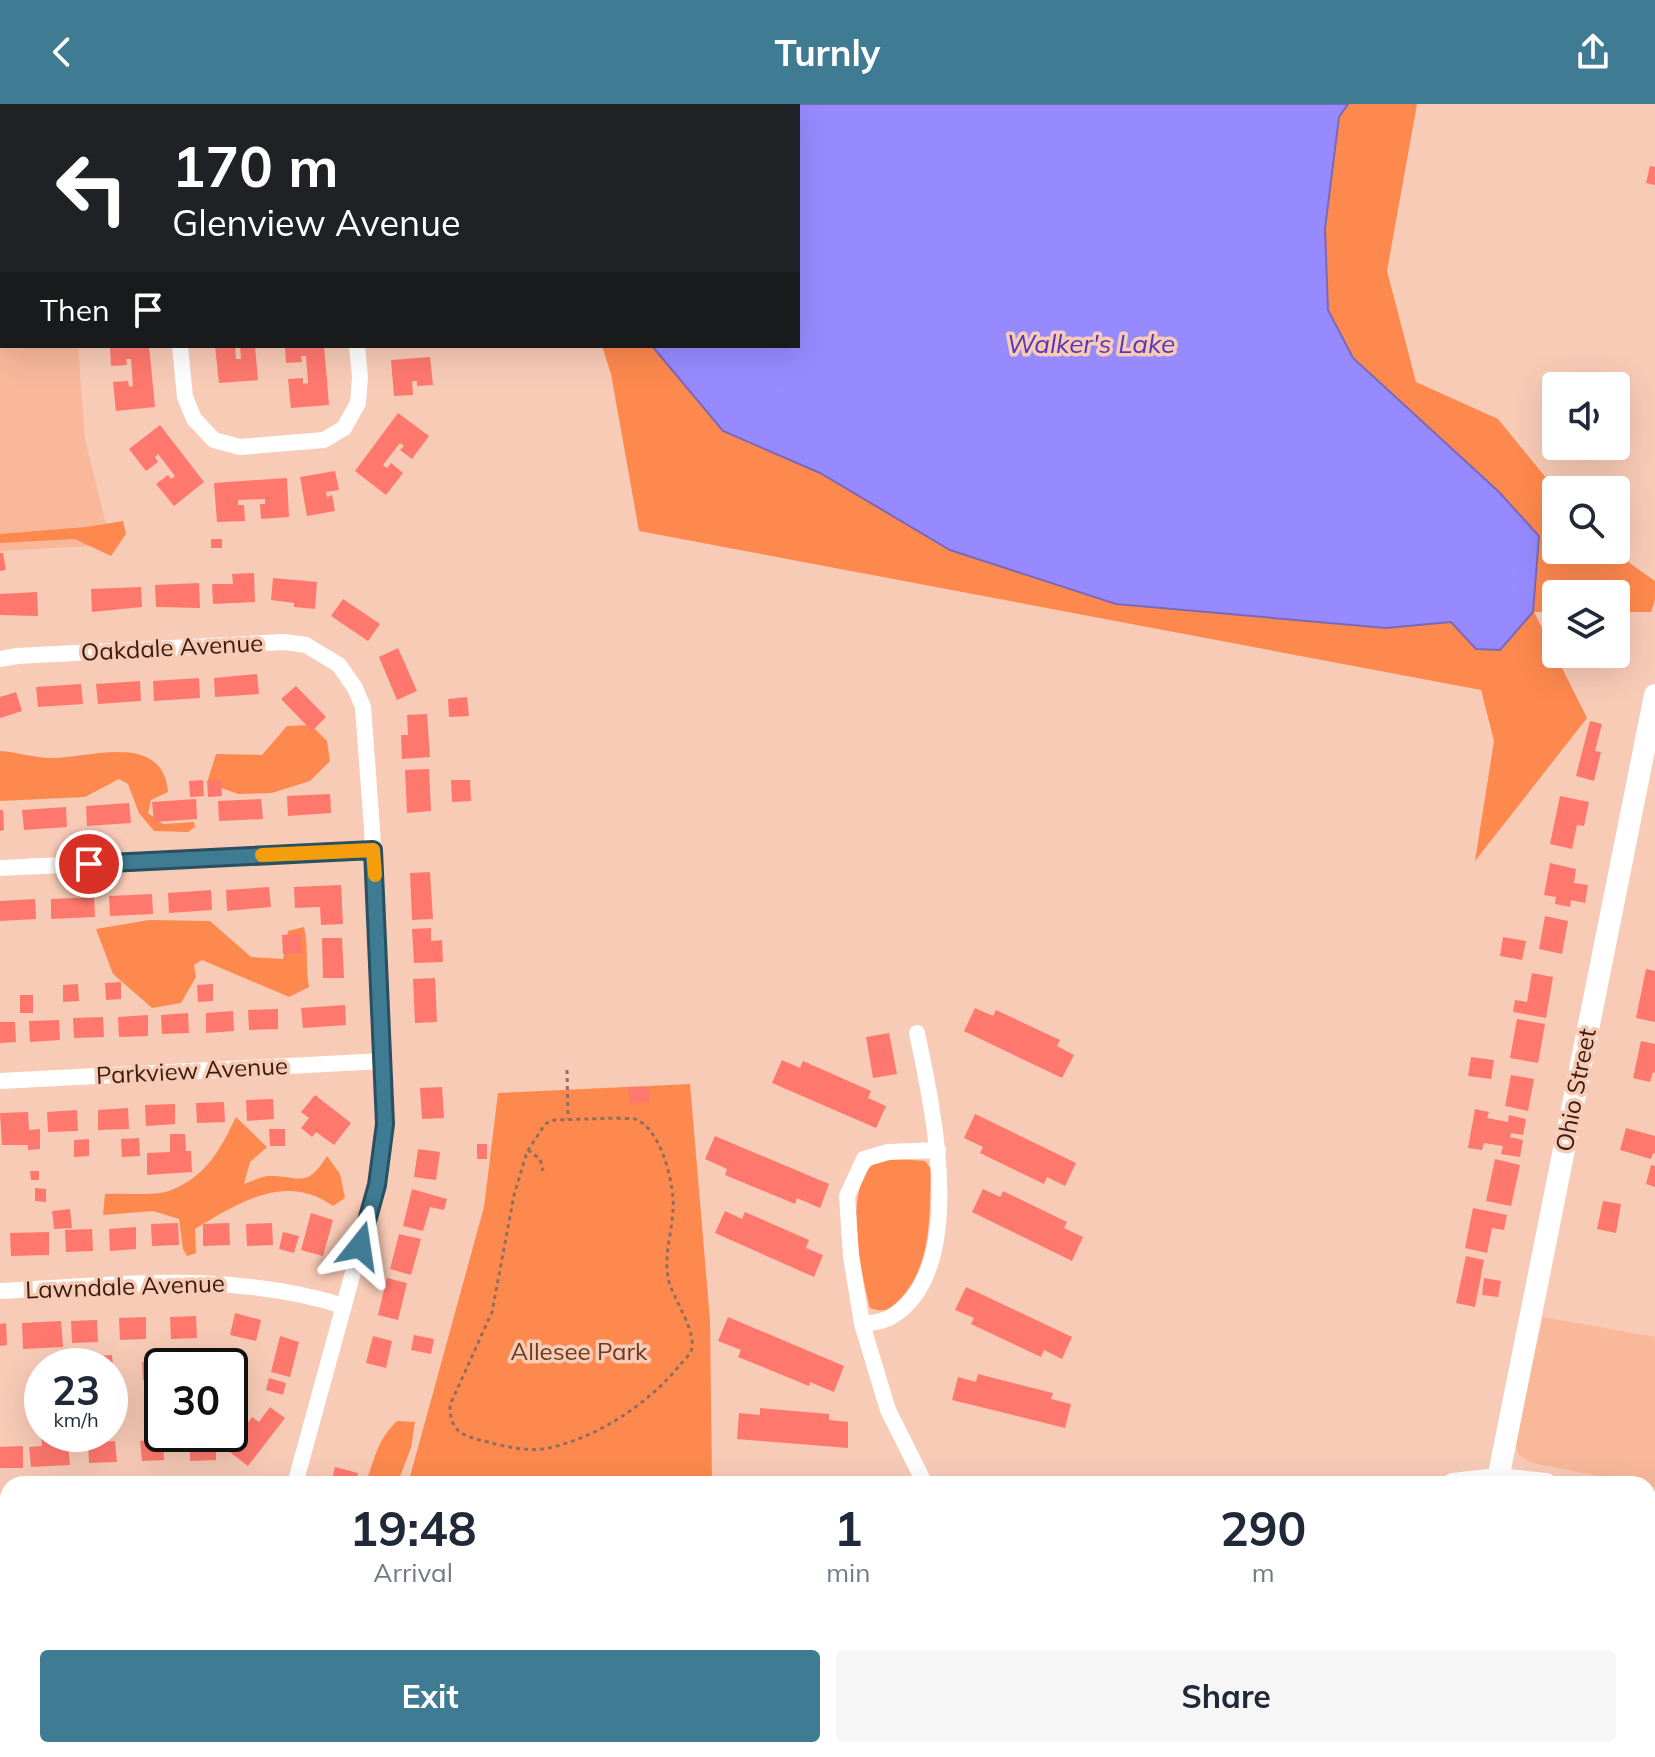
<!DOCTYPE html>
<style>
:root{--surface:#fff;--page:#f6f6f7;--text:#1f2937;--muted:#747a83;--accent:#3f7b93}
body{margin:0;font-family:Mulish,sans-serif;background:var(--page);color:var(--text);height:100vh;display:flex;flex-direction:column;font-size:30px;white-space:nowrap}
*{box-sizing:border-box;margin:0}
p{font-size:26px;color:var(--muted)}
.icon{flex:none;width:44px;height:44px;fill:none;stroke:currentColor;stroke-width:2;stroke-linecap:round;stroke-linejoin:round}
.map{position:relative;flex:1;overflow:hidden}
.drawer{position:absolute;left:0px;top:1372px;width:1656px;height:282px;display:flex;flex-direction:column;background:var(--surface);border-radius:24px 24px 0 0;box-shadow:0 8px 32px #0002}
.drawer>*{flex:none}
.banner{position:absolute;left:0px;top:0px;width:800px;height:244px;box-shadow:0 8px 32px #0002;background:#202124;color:#fff;overflow:hidden}
.controls{position:absolute;left:1542px;top:268px;display:grid;gap:16px}
.controls a{display:grid;place-items:center;width:88px;height:88px;border-radius:8px;background:var(--surface);box-shadow:0 8px 32px #0002;font-size:40px}
.speed{position:absolute;left:24px;top:1244px;display:flex;gap:16px;font-size:40px;font-weight:700;text-align:center}
.speed>*{display:grid;place-content:center;width:104px;height:104px;border-radius:50%;background:var(--surface);box-shadow:0 8px 32px #0002;line-height:1}
.speed small{font-size:20px;font-weight:400}
.speed .limit{border:4px solid #111;border-radius:12px;background:#fff;color:#111}
.pin{position:absolute;display:grid;place-items:center;width:68px;height:68px;color:#fff;margin:-34px;border:4px solid #fff;border-radius:50%;box-shadow:0 2px 8px #0007}
.me{position:absolute;width:88px;margin:-44px;rotate:15deg;stroke-linejoin:round;filter:drop-shadow(0 0 6px #0008)}
.turn{display:flex;align-items:center;gap:28px;height:168px;padding:0 40px;font-size:36px}
.turn .icon{width:104px;height:104px;stroke-width:2.5}
.turn b{display:block;font-size:56px;line-height:68px}
.then{display:flex;align-items:center;height:76px;padding:0 40px;background:#0003;gap:16px;font-size:30px}
.eta{display:flex;justify-content:space-evenly;align-items:center;height:136px;text-align:center}
.eta b{font-size:48px;font-weight:700;line-height:56px}
.button{display:flex;gap:16px;margin-top:auto;padding:16px 40px}
.button a{flex:1;height:92px;border-radius:8px;background:var(--accent);color:#fff;font-size:32px;font-weight:700;line-height:92px;text-align:center}
.button a+a{background:var(--page);color:var(--text)}
header{display:flex;justify-content:space-between;align-items:center;height:104px;padding:0 40px;background:var(--accent);color:#fff;font-size:36px;font-weight:700}
.map>svg:first-child{display:block}
.built{fill:#f9b89a}
.green{fill:#fe894e}
.water{fill:#978aff;stroke:#7b69b7;stroke-width:2}
.building{fill:#ff786e}
.lines{fill:none;stroke-linecap:round;stroke-linejoin:round}
.path{stroke:#926e5e;stroke-width:3;stroke-dasharray:4 4;stroke-linecap:butt}
.lane{stroke:#fff;stroke-width:8}
.street{stroke:#fff;stroke-width:16}
.secondary{stroke:#fff;stroke-width:22}
.route-casing{stroke:#295060;stroke-width:20}
.route{stroke:#3f7b93;stroke-width:14}
.slow{stroke:#f59e0b;stroke-width:14}
.labels{text-anchor:middle;stroke-width:7;stroke-linejoin:round;paint-order:stroke}
.street-label{font-size:24px;fill:#391d10;stroke:#f8cbb6}
.park-label{font-size:24px;fill:#6b3a22;stroke:#f8cbb6}
.water-label{font-size:26px;font-style:italic;fill:#5536bc;stroke:#f8cbb6}
</style>
<header><svg class="icon" aria-label="back" viewBox="0 0 24 24"><path d="M15 5l-7 7 7 7"/></svg>Turnly<svg class="icon" aria-label="share" viewBox="0 0 24 24"><path d="M12 15V3M7 8l5-5 5 5M5 13v7h14v-7"/></svg></header>
<div class="map">
<svg width="1655" height="1653" viewBox="0 0 1655 1653">
<rect width="100%" height="100%" fill="#f8cbb6"/>
<!-- built -->
<path class="built" d="M0,0L57,2H2V242H78L85,335L111,441L0,447Z
M1543,1213L1655,1233V1383L1532,1359L1519,1351L1514,1338Z"/>
<!-- green -->
<path class="green" d="M1348,0H1417L1387,167L1416,278L1498,315L1556,386V446H1611L1655,477V496L1651,508H1616V490H1556V508H1534L1587,614L1475,757L1494,637L1481,586L639,427L611,270L602,242H652L723,327L820,369L950,446L1116,500L1386,524L1451,518L1476,545L1539,432L1499,388L1353,254L1328,206L1325,125L1339,13Z
M123,417L126,430L111,452L75,435L0,439V430L86,423Z
M311,621L327,637L330,657L310,677L272,689L238,690L207,679L216,650L262,651L287,622Z
M0,647C18,648 37,655 55,654C95,652 163,629 168,688L151,696L148,709L163,720L194,718L195,723L188,728L154,727L139,709L128,680L119,675L85,693L0,697Z
M149,816L210,817L251,853L283,855L288,827L304,823C309,843 305,863 309,883L289,893L202,856L194,861L196,873L181,899L152,904L113,870L96,825Z
M690,980L710,1216L712,1380H408L484,1103L498,989Z
M236,1013L267,1043L250,1058L244,1080C252,1077 262,1072 270,1072C302,1072 306,1085 327,1052L340,1070L345,1094L333,1102C285,1068 238,1099 195,1125L196,1149L187,1152L183,1145L179,1115L153,1107L103,1111L105,1090C122,1089 154,1092 169,1087C206,1073 220,1046 236,1013Z
M900,1055L925,1057L931,1065C929,1110 933,1157 902,1193C891,1204 886,1210 870,1204C862,1173 839,1072 881,1056C886,1055 895,1056 900,1055Z
M397,1317L415,1318L411,1344L397,1380H365C375,1356 376,1337 397,1317Z
M1648,1469H1655V1543L1648,1577Z
M0,1479L8,1493V1535L0,1540Z
M368,1646H454L451,1653H369Z"/>
<!-- water -->
<path class="water" d="M566,0H1348L1339,13L1325,125L1328,206L1353,254L1499,388L1539,432L1533,508L1500,546L1476,545L1451,518L1386,524L1116,500L950,446L820,369L723,327L652,242H798V2Z
M454,1646H809L801,1653H451Z"/>
<!-- building -->
<path class="building" d="M1650,62L1655,63V81L1646,79Z
M110,242H149L155,303L116,307L113,278L128,277L129,283L133,282L131,255H126L127,261L111,262Z
M215,242H235L236,255H241L240,242H255L258,276L219,279Z
M285,242H324L329,301L291,304L288,275L303,274V280L308,279L306,252H301L302,258L286,259Z
M430,253L433,281L417,282V277H412L413,291L394,292L391,256Z
M398,309L429,332L412,355L400,346L404,342L400,339L383,361L387,364L391,359L403,369L386,391L355,367Z
M160,321L204,378L174,402L156,380L168,371L171,375L175,372L158,350L155,353L158,358L146,367L129,345Z
M335,367L339,386L326,388L327,393L332,391L335,407L307,412L300,373Z
M287,374L289,413L261,415L260,400H265V395L238,396V401H244L245,417L217,418L214,379Z
M211,435H222V444H211Z
M0,449H3L6,466L0,467Z
M254,469L255,498L213,500L212,480H233L232,470Z
M273,474L317,478L315,505L294,503V499L271,496Z
M199,479L200,504L156,503L155,481Z
M141,483L142,503L92,508L91,485Z
M37,488L38,512L0,511V490Z
M343,495L380,520L368,537L331,512Z
M1616,509L1628,512L1624,534L1616,533Z
M398,544L417,587L397,596L379,553Z
M257,570L259,590L215,593L214,574Z
M199,574L200,594L154,597L153,577Z
M140,577L141,597L98,600L96,580Z
M81,580L83,600L38,603L36,583Z
M296,582L326,613L312,627L281,595Z
M16,588L22,607L0,614V593Z
M467,593L469,612L449,613L448,595Z
M427,610L430,653L402,655L401,631H408L407,611Z
M1590,617L1602,620L1595,647L1601,648L1594,677L1576,672Z
M429,665L431,707L407,709L405,666Z
M203,676L204,692L190,693L189,677Z
M221,676L222,692L208,693L207,677Z
M451,676H470L471,697L452,698Z
M330,690L331,709L288,712L287,692Z
M1560,692L1589,698L1584,722L1577,721L1572,745L1550,740Z
M196,695L197,715L154,718L152,698Z
M261,695L263,715L219,717L218,697Z
M129,699L131,719L87,722L86,702Z
M66,703L67,723L24,726L22,706Z
M0,706H3L4,726L0,727Z
M1550,759L1576,765L1574,779L1588,781L1585,799L1571,796L1570,803L1555,800L1556,793L1544,791Z
M430,768L433,815L412,816L410,769Z
M341,781L343,820L321,821L320,803L295,804L294,783Z
M269,783L271,803L227,807L226,786Z
M211,786L212,806L169,809L168,789Z
M152,790L153,810L110,812L109,792Z
M94,793L95,813L51,815V795Z
M35,795L36,815L0,817V797Z
M1545,812L1568,817L1562,850L1539,845Z
M431,824V837L442,836L443,858L414,859L412,825Z
M301,830L302,849L283,850L282,831Z
M1503,833L1526,837L1522,856L1500,852Z
M322,834H342L344,874H323Z
M1646,865L1655,867V918L1636,914Z
M1532,869L1553,873L1546,914L1513,908L1515,896L1527,898Z
M435,874L437,918L415,919L413,875Z
M121,878V895L106,896L105,879Z
M78,880L79,897L63,898V881Z
M213,880V897L198,898L197,881Z
M20,891H33V909H20Z
M345,901L346,921L303,924L301,904Z
M975,904L993,912L996,906L1060,936L1057,942L1074,951L1062,974L964,927Z
M278,905V925L249,926L248,906Z
M233,907L234,927L206,929V909Z
M188,909L189,929L162,930L161,911Z
M148,911V932L119,933L118,913Z
M103,913L104,933L74,934L73,914Z
M1517,915L1545,920L1538,959L1510,954Z
M59,916L60,936L30,938L29,917Z
M0,918H15L16,938L0,939Z
M889,929L897,970L873,974L866,933Z
M1641,937L1655,940V969L1653,968L1650,978L1633,974Z
M1471,953L1494,956L1491,975L1468,972Z
M782,956L800,964L803,957L871,987L868,994L886,1002L876,1024L772,979Z
M1511,971L1534,975L1528,1007L1505,1002Z
M442,983L444,1014L422,1015L420,984Z
M628,983H649L650,998L630,999Z
M315,991L351,1019L334,1041L316,1028L312,1033L301,1024L309,1014L301,1008Z
M273,995L274,1015L247,1017L246,996Z
M224,998L225,1018L197,1019L196,999Z
M175,1000V1020L146,1022L145,1001Z
M128,1004L129,1025L98,1026V1006Z
M1475,1005L1489,1008L1487,1014L1508,1018L1509,1011L1526,1015L1523,1031L1511,1029L1510,1033L1523,1036L1520,1053L1501,1050L1503,1042L1484,1039L1482,1046L1468,1044Z
M77,1006L78,1027L48,1028L47,1008Z
M28,1008L29,1026L40,1025V1045L28,1046V1041H2L0,1009Z
M975,1010L1076,1059L1065,1082L1047,1073L1044,1080L980,1049L983,1043L964,1034Z
M1626,1024L1655,1032V1050L1653,1049L1651,1055L1620,1046Z
M269,1025H285V1042H270Z
M170,1030H185L186,1047H191L192,1068L147,1071V1049L170,1048Z
M715,1032L829,1080L820,1104L797,1094L795,1100L725,1071L727,1065L705,1055Z
M139,1034L140,1052L122,1053L121,1035Z
M89,1035V1052L74,1053V1036Z
M477,1040H487V1055H477Z
M418,1045L440,1048L436,1076L414,1073Z
M1495,1055L1520,1061L1511,1102L1486,1097Z
M1651,1061L1655,1062V1083L1646,1080Z
M30,1067H39V1076H31Z
M35,1084L46,1085V1098L35,1097Z
M412,1085L447,1095L444,1106L430,1103L423,1127L403,1122Z
M983,1085L1000,1093L1003,1087L1067,1118L1064,1124L1083,1133L1072,1157L972,1108Z
M1603,1097L1621,1100L1616,1129L1597,1125Z
M1473,1104L1507,1111L1504,1126L1492,1124L1487,1149L1465,1144Z
M70,1105L72,1124L54,1125L52,1107Z
M725,1107L742,1115L745,1108L809,1136L806,1144L823,1151L814,1173L715,1129Z
M311,1109L333,1116L323,1152L301,1146Z
M178,1119L179,1141L152,1142L151,1120Z
M229,1119L230,1141L203,1142V1120Z
M272,1119L273,1141L247,1142L246,1120Z
M136,1123V1145L110,1147L109,1125Z
M92,1125L93,1147L66,1148L65,1126Z
M49,1128V1151L11,1152L10,1129Z
M283,1128L299,1132L294,1149L279,1145Z
M399,1130L421,1135L411,1171L390,1165Z
M1466,1152L1484,1156L1475,1203L1456,1199Z
M387,1174L407,1179L398,1216L378,1211Z
M1484,1174L1501,1177L1498,1193L1482,1191Z
M966,1183L1072,1233L1062,1255L1044,1246L1041,1253L971,1220L974,1214L955,1206Z
M235,1209L261,1216L256,1237L230,1231Z
M196,1212L197,1234L171,1235L170,1213Z
M146,1213V1235L120,1236L119,1214Z
M728,1213L844,1262L834,1288L810,1278L809,1282L738,1253L741,1246L718,1237Z
M97,1216L98,1238L72,1239L71,1217Z
M61,1217L63,1243L23,1245L22,1219Z
M6,1219L7,1241L0,1242V1220Z
M414,1231L434,1235L431,1250L411,1246Z
M280,1232L299,1238L290,1273L271,1268Z
M373,1232L392,1237L386,1264L366,1259Z
M112,1251L114,1269H110V1262H95V1252Z
M160,1256L161,1274L143,1276L142,1258Z
M978,1270L1053,1289L1051,1295L1071,1300L1065,1324L952,1296L958,1273L976,1278Z
M269,1274L286,1279L283,1291L266,1286Z
M270,1303L285,1314L248,1362L227,1346L252,1313L259,1318Z
M760,1304L829,1310V1316L848,1318V1344L737,1335L739,1309L760,1311Z
M58,1330V1341H68L70,1361L31,1363L29,1343L42,1342L41,1331Z
M177,1330H187V1340H177Z
M163,1335L164,1356L142,1357L140,1337Z
M190,1335H216V1356L190,1357Z
M115,1337L117,1358L89,1359L88,1339Z
M23,1342V1364H0V1343Z
M335,1363L358,1369L355,1380H331Z
M8,1628L10,1652L0,1653V1629Z
M27,1646H70V1651L27,1653Z
M80,1646H125V1648L81,1651Z
M135,1646H175V1649L136,1651Z
M308,1646H331L332,1653H308Z"/>
<g class="lines">
<!-- path -->
<path class="path" d="M567,966L568,1015
M617,1014C622,1015 630,1014 635,1015C661,1024 675,1081 673,1106C672,1127 664,1151 668,1173C671,1193 698,1227 691,1247C689,1252 683,1257 680,1261C648,1300 597,1334 548,1344C529,1348 506,1343 488,1338C463,1332 450,1329 450,1301L492,1208L514,1091L527,1048L545,1020L555,1016Z
M528,1046L540,1055L543,1067"/>
<!-- lane -->
<path class="lane" d="M1648,1637L1654,1644L1653,1653"/>
<!-- street -->
<path class="street" d="M159,0V2
M336,0V2
M0,95H2
M0,125H2
M180,242L185,293L194,315L214,336L240,343L324,336L344,324L358,299L360,273L357,242
M0,555L17,552L284,538L306,541L339,561L355,584L363,603L372,725L383,957L385,1020L377,1081L295,1380
M0,764L373,746
M0,977L383,957
M0,1187C119,1181 228,1166 344,1202
M862,1220C871,1219 883,1218 891,1213C970,1166 932,1001 917,929
M925,1380L888,1306L862,1220L851,1152L847,1092L864,1055L888,1048L938,1046
M0,1399H8
M262,1646L263,1653"/>
<!-- secondary -->
<path class="secondary" d="M1453,1380L1498,1375L1546,1380
M1497,1380L1655,591
M1648,1398L1655,1399
M0,1568H8
M1440,1653L1442,1646"/>
</g>
<g class="lines">
<!-- route casing -->
<g class="route-casing">
<path id="route" d="M89,760L373,746L385,1020L377,1081L360,1142"/>
</g>
<!-- route -->
<use href="#route" class="route"/>
<!-- slow -->
<path class="slow" d="M262,751L373,746L375,771"/>
</g>
<g class="labels">
<!-- street labels -->
<g class="street-label">
<text transform="translate(172 544) rotate(-3)" y="8">Oakdale Avenue</text>
<text transform="translate(192 967) rotate(-3)" y="8">Parkview Avenue</text>
<text transform="translate(1576 986) rotate(-79)" y="8">Ohio Street</text>
<text transform="translate(125 1183) rotate(-2)" y="8">Lawndale Avenue</text>
</g>
<!-- park labels -->
<g class="park-label">
<text x="579" y="1256">Allesee Park</text>
</g>
<!-- water labels -->
<g class="water-label">
<text x="1091" y="249">Walker's Lake</text>
</g>
</g>
</svg>
<div class="controls">
<a><svg class="icon" aria-label="sound" viewBox="0 0 24 24"><path d="M4 9h4l5-4v14l-5-4H4zM17 9q2 3 0 6"/></svg></a>
<a><svg class="icon" aria-label="search" viewBox="0 0 24 24"><circle cx="10" cy="10" r="6"/><path d="M15 15l6 6"/></svg></a>
<a><svg class="icon" aria-label="layers" viewBox="0 0 24 24"><path d="M12 4l9 5-9 5-9-5zM3 14l9 5 9-5"/></svg></a>
</div>
<div class="speed"><div>23<small>km/h</small></div><div class="limit">30</div></div>
<div class="pin" style="left:89px;top:760px;background:#d93025"><svg class="icon" aria-label="arrive" viewBox="0 0 24 24"><path d="M6 21V4h12l-3 4 3 4H6"/></svg></div>
<svg class="me" style="left:360px;top:1142px" viewBox="-20 -20 40 40"><path d="M0-17L14 15 0 8-14 15z" fill="#3f7b93" stroke="#fff" stroke-width="4"/></svg>
<div class="banner">
<div class="turn"><svg class="icon" aria-label="left" viewBox="0 0 24 24"><path d="M17 20v-9H6M10 6l-5 5 5 5"/></svg><div><b>170 m</b>Glenview Avenue</div></div>
<div class="then">Then<svg class="icon" aria-label="arrive" viewBox="0 0 24 24"><path d="M6 21V4h12l-3 4 3 4H6"/></svg></div>
</div>
<section class="drawer">
<div class="eta">
<div><b>19:48</b><p>Arrival</p></div>
<div><b>1</b><p>min</p></div>
<div><b>290</b><p>m</p></div>
</div>
<div class="button"><a>Exit</a><a>Share</a></div>
</section>
</div>
